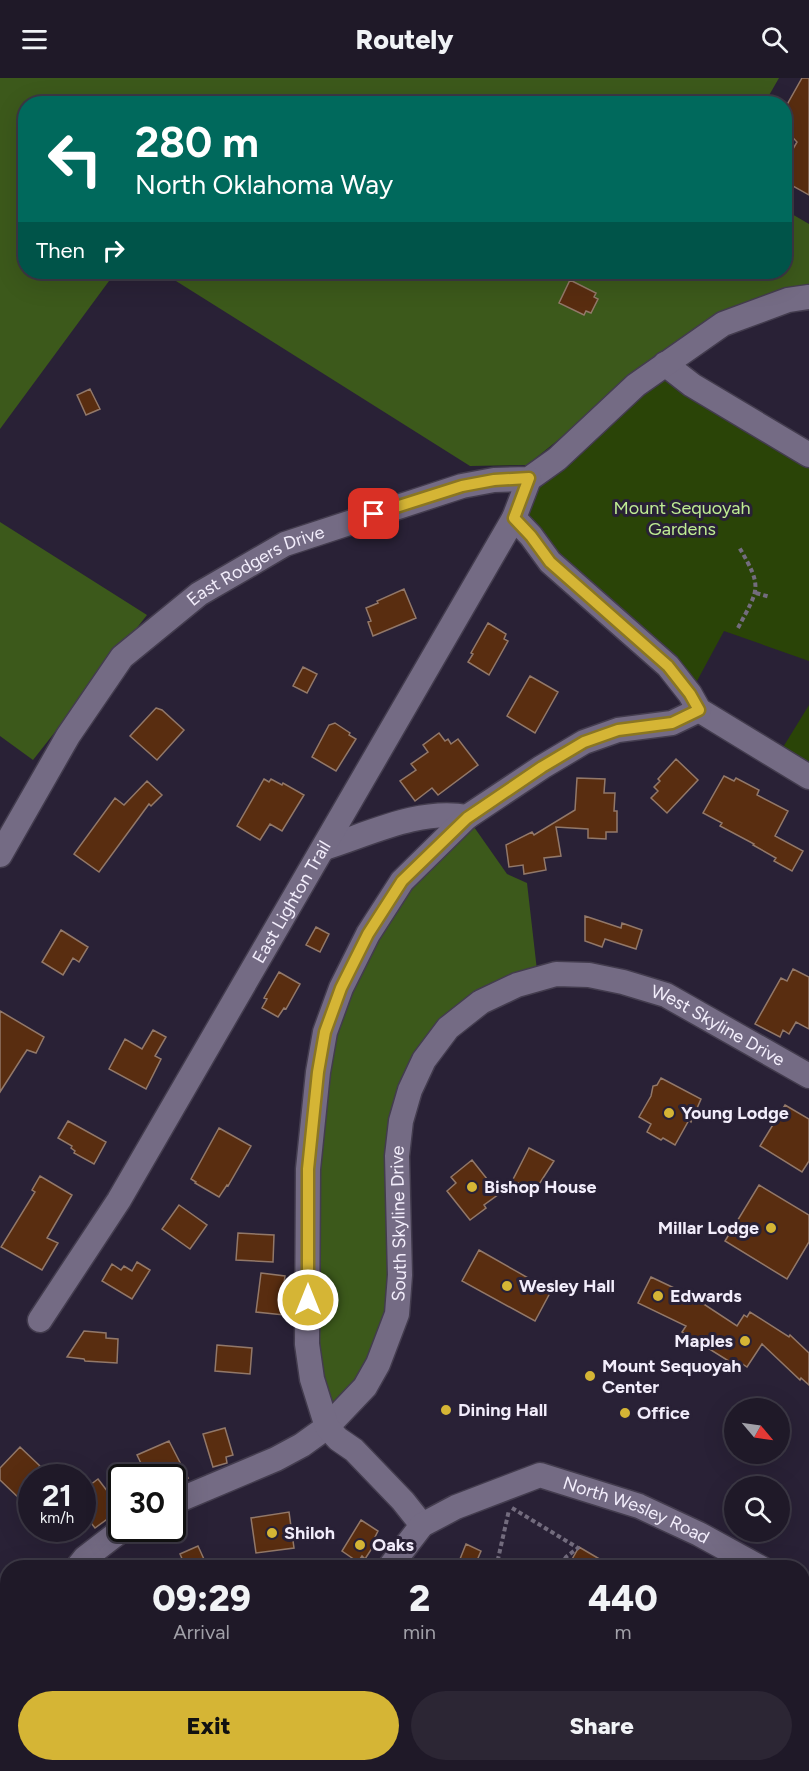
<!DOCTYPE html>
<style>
:root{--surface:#1f1928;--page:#2c2634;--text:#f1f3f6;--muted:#a1a0a8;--line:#3c3845;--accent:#d5b535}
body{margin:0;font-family:Figtree,sans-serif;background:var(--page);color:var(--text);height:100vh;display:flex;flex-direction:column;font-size:22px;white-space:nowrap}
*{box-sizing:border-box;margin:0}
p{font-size:20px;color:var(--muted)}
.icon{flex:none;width:33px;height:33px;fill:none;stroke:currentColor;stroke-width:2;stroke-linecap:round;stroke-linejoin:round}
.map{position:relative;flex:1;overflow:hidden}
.panel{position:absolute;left:0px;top:1482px;width:810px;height:212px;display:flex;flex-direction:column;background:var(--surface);border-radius:24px 24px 0 0;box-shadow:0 6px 24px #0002,0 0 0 2px var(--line)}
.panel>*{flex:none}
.hud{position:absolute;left:18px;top:18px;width:774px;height:183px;border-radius:24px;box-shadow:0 6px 24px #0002,0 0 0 2px var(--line);background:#00695c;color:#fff;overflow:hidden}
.needle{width:39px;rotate:119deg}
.tools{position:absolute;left:724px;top:1320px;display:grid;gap:12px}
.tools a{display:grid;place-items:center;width:66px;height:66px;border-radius:50%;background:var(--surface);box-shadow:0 6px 24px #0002,0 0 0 2px var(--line);font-size:30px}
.speed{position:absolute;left:18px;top:1386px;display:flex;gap:12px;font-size:30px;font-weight:700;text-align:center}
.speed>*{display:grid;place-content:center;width:78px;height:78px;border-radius:50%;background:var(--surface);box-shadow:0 6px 24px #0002,0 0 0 2px var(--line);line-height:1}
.speed small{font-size:15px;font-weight:400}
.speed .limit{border:3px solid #111;border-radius:9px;background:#fff;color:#111}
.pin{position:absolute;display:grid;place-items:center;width:51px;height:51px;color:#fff;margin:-26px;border-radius:12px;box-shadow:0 3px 9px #0006}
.me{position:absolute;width:66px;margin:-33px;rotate:0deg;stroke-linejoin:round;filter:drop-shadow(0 0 4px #0008)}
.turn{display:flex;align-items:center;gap:21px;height:126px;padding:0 18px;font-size:27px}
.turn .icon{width:78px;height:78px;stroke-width:2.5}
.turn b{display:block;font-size:42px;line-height:51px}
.then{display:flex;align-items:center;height:57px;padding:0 18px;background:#0003;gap:12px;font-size:22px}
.eta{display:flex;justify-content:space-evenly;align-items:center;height:102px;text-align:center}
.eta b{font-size:36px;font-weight:800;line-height:42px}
.primary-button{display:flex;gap:12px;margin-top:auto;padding:12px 18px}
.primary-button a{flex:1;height:69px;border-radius:36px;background:var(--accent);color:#111;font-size:24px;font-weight:800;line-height:69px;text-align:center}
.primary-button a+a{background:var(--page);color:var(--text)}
header{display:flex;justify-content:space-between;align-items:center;height:78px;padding:0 18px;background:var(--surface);font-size:27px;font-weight:800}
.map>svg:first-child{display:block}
.green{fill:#2a4407}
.forest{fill:#3c591b}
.building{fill:#592d10;stroke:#927869;stroke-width:1.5}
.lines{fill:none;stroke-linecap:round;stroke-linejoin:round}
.minor-casing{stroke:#433c4e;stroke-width:27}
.path{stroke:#736c7e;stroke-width:4;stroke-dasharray:4.5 3;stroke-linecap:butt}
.minor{stroke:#746b84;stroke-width:24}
.route-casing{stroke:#8a7622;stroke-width:15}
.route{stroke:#d5b535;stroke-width:10}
.poi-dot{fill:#d5b535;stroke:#292136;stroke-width:2}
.labels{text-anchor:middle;stroke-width:6;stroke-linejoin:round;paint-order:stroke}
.park-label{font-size:18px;fill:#bfec94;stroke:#292136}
.street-label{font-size:18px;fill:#f2edfb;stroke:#292136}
.poi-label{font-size:18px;font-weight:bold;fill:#f2edfb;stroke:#292136;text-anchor:start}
</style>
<header><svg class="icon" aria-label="menu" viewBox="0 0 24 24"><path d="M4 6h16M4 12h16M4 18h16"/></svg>Routely<svg class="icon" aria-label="search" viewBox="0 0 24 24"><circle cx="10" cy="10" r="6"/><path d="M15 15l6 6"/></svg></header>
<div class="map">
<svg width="809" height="1693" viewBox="0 0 809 1693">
<rect width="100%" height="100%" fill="#292136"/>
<!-- green -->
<path class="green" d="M665,286L809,377V583L724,553L690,616L514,440L529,401Z
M809,627V699L777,679Z"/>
<!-- forest -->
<path class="forest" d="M0,0H779L764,26H26V194H784L785,132L809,146V208L710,240L527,387L470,388L176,203H109L0,351Z
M0,444L147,537L33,682L0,658Z
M467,739L507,796L527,805L538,901L481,924L410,1012L397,1236L327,1349L311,1296L318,994L368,856Z"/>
<!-- building -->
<path class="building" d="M802,0H809V117L784,103V99L791,87L786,83L797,64L784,50V32Z
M570,202L596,215L594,219L598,221L591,235L586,233L584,237L559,225Z
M90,311L100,331L86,337L77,317Z
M404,511L416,540L373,558L368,544L371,543L366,530L378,525L377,523Z
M488,545L506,556L504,561L508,563L489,597L468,584L473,576L471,575Z
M303,589L317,596L307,615L293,608Z
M530,598L558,614L535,655L507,638Z
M156,630L162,632L184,652L157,682L130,658Z
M335,645L350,655L349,657L356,661L336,693L312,679L329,647Z
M439,655L445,663L448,661L451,666L458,661L478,687L438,717L432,710L415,723L400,703L416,692L411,686L428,674L423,667Z
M676,681L698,702L667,735L651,720L658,713L654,709L660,703L658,701Z
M724,698L734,703L736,700L759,712L757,717L788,733L775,758L803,773L792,793L774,783L776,780L753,767L754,766L720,748L722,745L703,735Z
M577,700L605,701L604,715H615L614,733H617V754H606V761L588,760V751L556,749L561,778L544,780L546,792L524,796L523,787L509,789L506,767L532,754L534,757L575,732Z
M264,701L269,704L271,701L282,707L283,705L304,717L282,753L270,746L260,762L237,748Z
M147,703L162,717L151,728L149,726L99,794L74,776L115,720L124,727Z
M585,838L621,850L622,845L642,852L636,871L605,861L602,869L585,863Z
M316,849L329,856L320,874L306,867Z
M61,852L88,869L79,884L73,880L63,897L42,884Z
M793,891L809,899V951L796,944L789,956L783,952L780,959L755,946L781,900L787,903Z
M279,894L300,906L286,931L284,930L278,939L262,930L267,921L264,920Z
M0,933L44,959L36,975L27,972L23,978L0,1014Z
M153,952L166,959L155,978L161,981L146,1011L109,991L125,961L142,971Z
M661,1000L701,1021L691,1044L689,1042L675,1067L663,1060L661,1062L647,1054L651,1046L639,1039L651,1018L653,1008L657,1007Z
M785,1027L809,1041V1083L802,1094L760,1068Z
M68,1043L106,1064L94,1086L74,1075L75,1073L71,1070L72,1068L58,1060Z
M219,1050L251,1068L228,1108L227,1107L219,1119L195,1105L196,1104L191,1101Z
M529,1070L554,1083L534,1114L518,1105L506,1115Z
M472,1082L499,1116L484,1127L486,1130L470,1142L447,1113L456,1105L451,1099Z
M40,1098L72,1117L47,1160L58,1165L42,1192L1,1169L35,1114L32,1112Z
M759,1107L809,1137V1164L787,1201L725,1163Z
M179,1127L207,1147L190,1171L162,1151Z
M238,1155L274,1157L273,1184L236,1182Z
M479,1172L551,1213L535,1243L462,1203Z
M137,1184L150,1192L132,1221L102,1203L112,1186L121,1192L124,1188L132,1193Z
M261,1195L285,1198L284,1205H289L288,1213L293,1214L292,1231L285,1229L284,1237L256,1234Z
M651,1199L693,1219L737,1248L744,1237L747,1239L750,1234L789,1259L790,1257L809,1275V1307L801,1300L800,1302L762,1266L747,1289L738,1283L735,1287L682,1254L686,1248L638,1225Z
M84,1253L106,1255V1260L118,1261L117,1285L85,1283L84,1281L67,1279Z
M217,1267L252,1270L250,1296L215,1293Z
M225,1350L233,1377L226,1379L227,1385L213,1389L203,1356Z
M169,1363L188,1400H148L137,1377Z
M20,1369L40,1388L32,1397V1414L22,1423L0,1402V1390Z
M98,1401L121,1431L95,1450L82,1433V1413Z
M289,1434L294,1470L256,1475L251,1440Z
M361,1442L378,1453L375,1459L378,1461L365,1481L362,1478L358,1484L342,1473Z
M466,1466L481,1473L475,1487L460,1481Z
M198,1468L208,1490H186L180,1476Z
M579,1469L615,1490H567Z"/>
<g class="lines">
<!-- minor casing -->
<g class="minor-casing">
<g id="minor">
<path d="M665,286L692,307L809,377"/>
<path d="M514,440L531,458L550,484L668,588L690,616L699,632L809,699"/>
<path d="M324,770C369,756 420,730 467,739"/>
<path id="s1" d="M0,777L68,658L122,579L199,516L285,466L462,408L494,402L529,401L557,381L636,307L723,246L788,222L809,219"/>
<path id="s2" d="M40,1242L119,1122L514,440L529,401"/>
<path id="s3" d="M172,1425L276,1381L302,1367L327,1349L365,1309L378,1286L397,1236L400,1197L397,1078L401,1043L410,1012L424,982L448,950L481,924L517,907L556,896L589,897L623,904L666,917L809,998"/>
<path d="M422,1447L403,1423L354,1372L338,1361L327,1349L312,1301L307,1266L308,1091L318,994L325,954L341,910L368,856L402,803L467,739L542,689L584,664L618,652L672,645L699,632"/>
<path d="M77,1490L85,1480L124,1450"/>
<path id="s4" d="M389,1490L422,1447L456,1429L540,1397L639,1428L699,1456L761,1490"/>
<path d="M802,1512L809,1515"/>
<path d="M802,1575L809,1553"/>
<path d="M0,1627L8,1597"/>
<path d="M0,1629L3,1673L9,1693"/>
<path d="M342,1693L343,1686"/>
<path d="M766,1693L769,1686"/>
</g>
</g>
<!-- path -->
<path class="path" d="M756,515L770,519
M738,550C759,510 763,510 739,469
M512,1430L578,1470L566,1479L559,1490
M496,1490L509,1432
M470,1693L473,1686
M546,1693V1686"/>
<!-- minor -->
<use href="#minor" class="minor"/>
</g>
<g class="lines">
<!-- route casing -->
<g class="route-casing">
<path id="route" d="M308,1222V1091L318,994L325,954L341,910L368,856L402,803L467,740L542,689L584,664L618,652L672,645L699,632L690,616L668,588L550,484L531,458L514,440L529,400L494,402L462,408L374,436"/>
</g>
<!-- route -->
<use href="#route" class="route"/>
</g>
<!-- markers -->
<g class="poi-dot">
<circle cx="669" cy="1035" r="6"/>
<circle cx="472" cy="1109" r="6"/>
<circle cx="771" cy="1150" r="6"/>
<circle cx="507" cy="1208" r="6"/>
<circle cx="658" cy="1218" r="6"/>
<circle cx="745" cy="1263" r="6"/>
<circle cx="590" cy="1298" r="6"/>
<circle cx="446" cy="1332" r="6"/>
<circle cx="625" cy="1335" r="6"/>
<circle cx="272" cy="1455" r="6"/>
<circle cx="360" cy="1467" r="6"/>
</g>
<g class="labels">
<!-- park labels -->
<g class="park-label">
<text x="682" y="436">Mount Sequoyah<tspan x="682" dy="21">Gardens</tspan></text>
</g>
<!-- street labels -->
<g class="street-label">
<text dy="6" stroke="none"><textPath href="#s1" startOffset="396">East Rodgers Drive</textPath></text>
<text dy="6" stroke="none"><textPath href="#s2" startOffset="488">East Lighton Trail</textPath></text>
<text dy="6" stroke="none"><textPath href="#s3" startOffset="902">West Skyline Drive</textPath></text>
<text dy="6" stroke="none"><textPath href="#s3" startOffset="399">South Skyline Drive</textPath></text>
<text dy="6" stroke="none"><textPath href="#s4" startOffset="285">North Wesley Road</textPath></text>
</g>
<!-- poi labels -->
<g class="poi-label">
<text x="681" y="1041">Young Lodge</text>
<text x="484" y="1115">Bishop House</text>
<text x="759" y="1156" text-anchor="end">Millar Lodge</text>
<text x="519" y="1214">Wesley Hall</text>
<text x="670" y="1224">Edwards</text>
<text x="733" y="1269" text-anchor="end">Maples</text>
<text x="602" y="1294">Mount Sequoyah<tspan x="602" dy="21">Center</tspan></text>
<text x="458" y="1338">Dining Hall</text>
<text x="637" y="1341">Office</text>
<text x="284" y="1461">Shiloh</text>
<text x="372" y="1473">Oaks</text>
</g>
</g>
</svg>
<div class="tools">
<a><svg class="needle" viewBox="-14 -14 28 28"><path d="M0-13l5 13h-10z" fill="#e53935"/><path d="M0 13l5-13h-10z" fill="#a1a0a8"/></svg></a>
<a><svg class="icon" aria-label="search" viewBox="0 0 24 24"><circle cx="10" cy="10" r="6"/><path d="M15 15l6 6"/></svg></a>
</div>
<div class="speed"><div>21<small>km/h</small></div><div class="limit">30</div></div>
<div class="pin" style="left:374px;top:436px;background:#d93025"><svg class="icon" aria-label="arrive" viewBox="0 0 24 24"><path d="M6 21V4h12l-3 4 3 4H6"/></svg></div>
<svg class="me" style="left:308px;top:1222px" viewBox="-20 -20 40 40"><circle r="17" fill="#d5b535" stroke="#fff" stroke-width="3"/><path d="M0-11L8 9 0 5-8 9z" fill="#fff"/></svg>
<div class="hud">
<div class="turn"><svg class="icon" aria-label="left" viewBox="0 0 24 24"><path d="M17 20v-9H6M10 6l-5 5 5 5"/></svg><div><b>280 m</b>North Oklahoma Way</div></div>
<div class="then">Then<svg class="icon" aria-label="right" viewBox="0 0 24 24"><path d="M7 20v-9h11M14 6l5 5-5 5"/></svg></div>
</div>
<section class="panel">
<div class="eta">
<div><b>09:29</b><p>Arrival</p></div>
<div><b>2</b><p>min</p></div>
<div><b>440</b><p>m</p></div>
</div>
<div class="primary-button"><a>Exit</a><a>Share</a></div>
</section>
</div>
